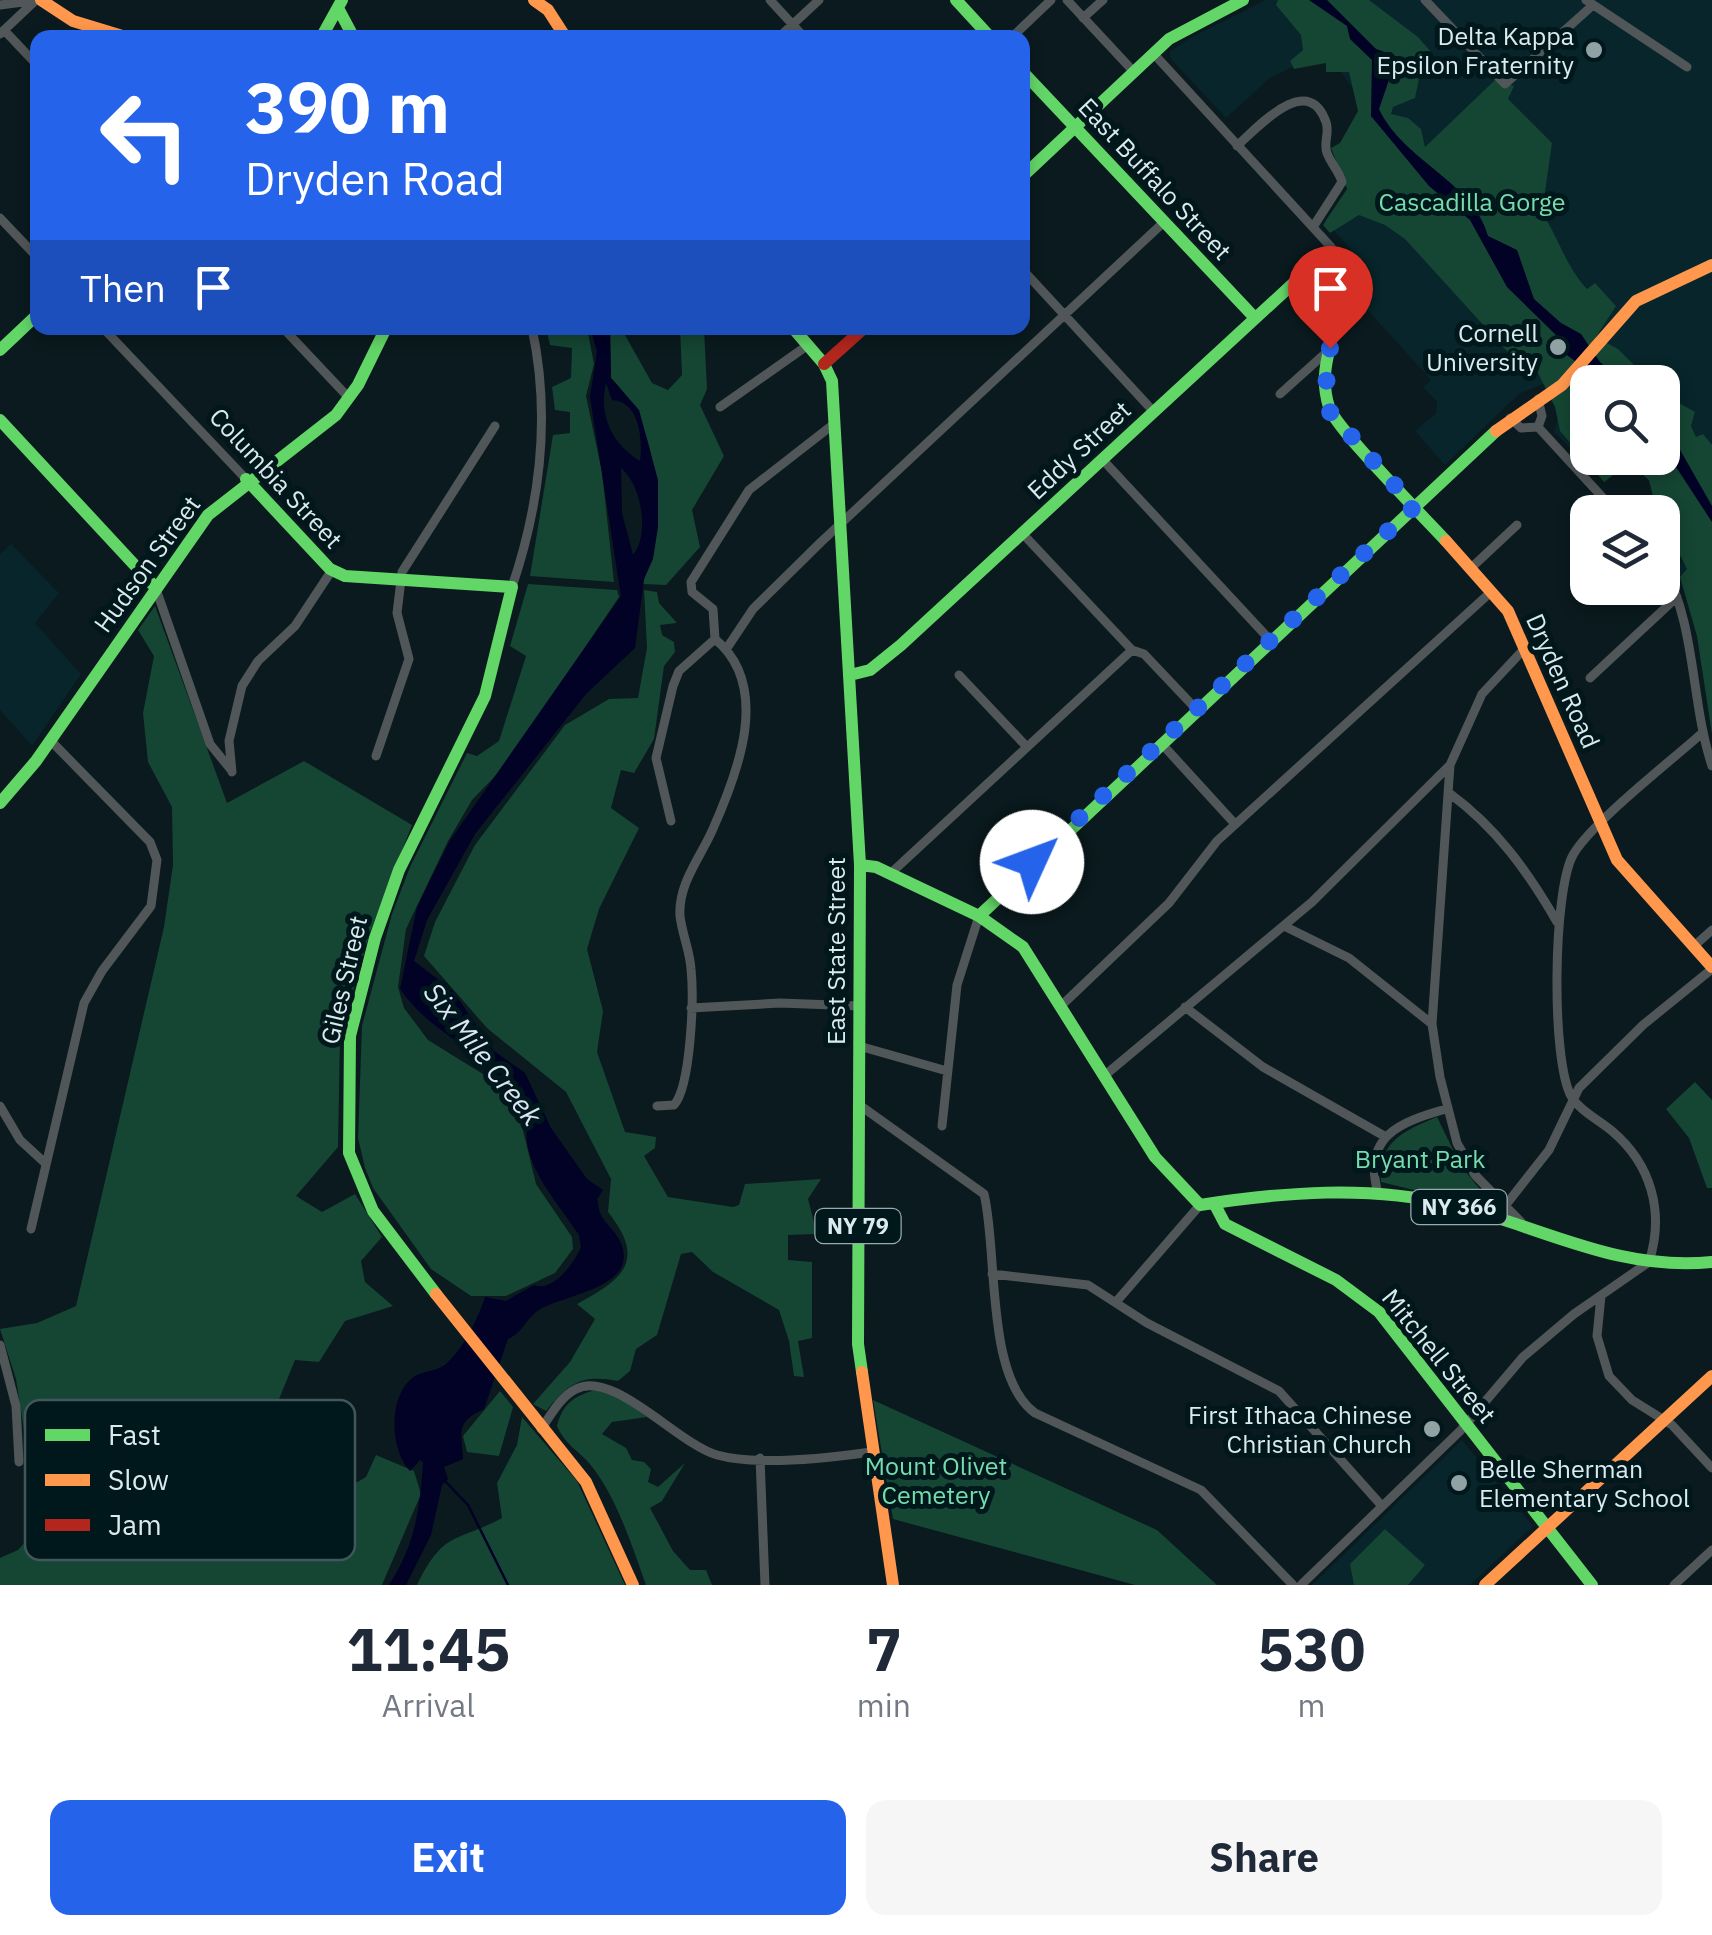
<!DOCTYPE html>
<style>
:root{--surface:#fff;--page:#f6f6f7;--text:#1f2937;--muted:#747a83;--accent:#2563eb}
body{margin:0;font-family:"IBM Plex Sans",sans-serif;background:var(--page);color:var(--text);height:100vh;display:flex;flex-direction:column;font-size:38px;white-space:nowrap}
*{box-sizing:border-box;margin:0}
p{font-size:32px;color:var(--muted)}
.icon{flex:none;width:55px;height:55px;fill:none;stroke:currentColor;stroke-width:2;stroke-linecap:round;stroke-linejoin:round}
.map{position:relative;height:1585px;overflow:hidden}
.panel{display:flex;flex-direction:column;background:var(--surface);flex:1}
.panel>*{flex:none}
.top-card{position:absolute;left:30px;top:30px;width:1000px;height:305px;border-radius:20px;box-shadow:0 5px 15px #0003;background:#2563eb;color:#fff;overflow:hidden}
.tools{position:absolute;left:1570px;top:365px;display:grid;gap:20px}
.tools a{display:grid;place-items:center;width:110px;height:110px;border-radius:20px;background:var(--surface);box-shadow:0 5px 15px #0003;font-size:50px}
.pin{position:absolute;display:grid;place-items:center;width:85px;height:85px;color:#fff;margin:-102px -42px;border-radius:50% 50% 50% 0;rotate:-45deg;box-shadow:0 0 10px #0007}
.pin .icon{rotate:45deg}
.me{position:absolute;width:110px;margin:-55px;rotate:47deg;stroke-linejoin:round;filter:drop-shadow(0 0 8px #0008)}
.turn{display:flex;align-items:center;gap:35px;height:210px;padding:0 50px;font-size:45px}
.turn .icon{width:130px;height:130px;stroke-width:2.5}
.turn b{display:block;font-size:70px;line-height:85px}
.then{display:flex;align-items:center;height:95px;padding:0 50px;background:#0003;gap:20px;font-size:38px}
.eta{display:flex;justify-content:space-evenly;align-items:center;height:170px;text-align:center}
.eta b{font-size:60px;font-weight:800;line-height:70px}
.primary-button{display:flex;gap:20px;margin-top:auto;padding:20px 50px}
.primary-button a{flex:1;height:115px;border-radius:20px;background:var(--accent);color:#fff;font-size:40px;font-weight:800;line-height:115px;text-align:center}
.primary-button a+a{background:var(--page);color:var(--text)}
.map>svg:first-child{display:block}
.built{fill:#07252a}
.green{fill:#154533}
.water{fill:#010225;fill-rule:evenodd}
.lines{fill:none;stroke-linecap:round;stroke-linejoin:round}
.stream{stroke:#010225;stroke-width:2.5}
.street{stroke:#515658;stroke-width:9}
.fast{stroke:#63d668;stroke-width:12}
.slow{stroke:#ff974d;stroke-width:12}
.jam{stroke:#b3261e;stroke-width:12}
.route{stroke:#2563eb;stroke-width:18;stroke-dasharray:0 32.4}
.poi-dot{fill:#91a2a5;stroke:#00171c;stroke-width:4}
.labels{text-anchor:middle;stroke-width:10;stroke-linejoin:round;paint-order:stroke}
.shield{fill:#00171c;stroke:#99abaf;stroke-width:2.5}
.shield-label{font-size:22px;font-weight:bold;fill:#daebee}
.poi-label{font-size:25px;fill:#daebee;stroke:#00171c;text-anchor:end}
.street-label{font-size:25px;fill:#daebee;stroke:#00171c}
.park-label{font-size:25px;fill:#76dcad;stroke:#00171c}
.water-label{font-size:28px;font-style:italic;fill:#dbe5f4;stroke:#00171c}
.key{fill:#00171c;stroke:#41575b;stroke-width:2.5}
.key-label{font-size:28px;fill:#daebee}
</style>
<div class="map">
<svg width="1712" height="1585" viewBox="0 0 1712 1585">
<rect width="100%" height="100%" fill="#0a1a1e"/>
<!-- built -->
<path class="built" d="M1266,0H1712V734L1697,636L1677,567L1685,559L1656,508L1649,480L1623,458H1662V382H1588V458H1616L1597,475L1554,432L1564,395L1548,382L1519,394L1445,465L1415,431L1436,413L1437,402L1423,387L1431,380L1331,270L1351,250L1325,220L1358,175L1360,98L1325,51L1270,78L1226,118L1170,58V51L1194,36Z
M11,544L59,593L35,623L81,674L32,746L0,710V554Z
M1462,1440L1533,1526L1470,1585H1312Z"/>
<!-- green -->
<path class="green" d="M1278,0H1369L1418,37L1431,52L1432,65L1420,74L1415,98L1393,107L1391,114L1408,118L1421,129L1425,147L1495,80L1514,86L1508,99L1552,143L1542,213C1560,240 1565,265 1587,289L1595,283L1616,306L1596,337L1618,349L1651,382H1588V458H1662L1663,394L1695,412L1691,426L1696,437L1703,434L1712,445V734L1697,636L1680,577L1687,569L1656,508L1649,480L1629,463L1604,482L1560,431L1555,407L1538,373L1526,372L1405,239L1385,225L1359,215L1330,233L1323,225L1347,189L1331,148L1340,143L1358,111L1349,72H1326V63L1294,69L1290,61L1303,50L1301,35L1276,5Z
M546,328H587L594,364L586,396L602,472L614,582L530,576L553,435L570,433V412L555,410L552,387L571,378L572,348L550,345Z
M610,328H621L652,383L668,390L682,375L680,328H704L707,389L700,405L724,456L692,510L700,547L666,585L643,584C662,515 665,432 611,378Z
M528,584L617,590L619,597L503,768L472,800L448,841L406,929L398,987L404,1008L428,1040L499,1084L520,1118L536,1184L572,1237L573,1249L555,1273L506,1296H471L431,1269L373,1188L365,1168L358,1138L362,1026L392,914L410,867L467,753L477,756L499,741L526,656L510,646Z
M644,590L657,592L659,603L677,623L660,625L662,635L674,642L675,652L664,666L654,739L634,773L621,770L611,808L639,828L599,909L587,949L603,1011L597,1052L625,1132L656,1137L655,1148L644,1156L668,1197L733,1207L739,1205L745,1184L821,1179L808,1199L817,1234L788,1235V1260L812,1262V1338L798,1341L804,1377L794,1376L789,1341L779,1310L713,1272L692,1252L681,1254L657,1335L636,1349L630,1371L618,1381C581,1374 569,1383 546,1411L533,1404L570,1362L595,1319L577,1304C621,1280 648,1262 608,1212L611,1179L566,1092L487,1028L424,956L435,922L475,845L565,725L609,699L638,698L647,648Z
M155,606L227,803L304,761L412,825L370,932L340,1037L338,1147L296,1196L322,1212L355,1194L382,1237L361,1261L365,1282L393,1306L345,1321L319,1362L295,1360L255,1458L291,1483L319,1479L347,1488L366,1477L376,1455L414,1471L421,1494L382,1585H0V1558L18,1550L47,1518L45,1465L27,1449L16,1379L0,1329L37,1323L76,1306L164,927L173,865L172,807L148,762L143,713L154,656L138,630Z
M1695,1082L1712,1100V1188H1707L1689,1138L1666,1109Z
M1437,1117L1461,1166L1483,1193L1476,1205L1381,1182C1378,1142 1403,1131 1437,1117Z
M596,1390L617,1396L647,1417L612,1422L602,1434L626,1448L632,1460L644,1462L651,1469L648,1482L658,1487L685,1463L662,1501L650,1508L673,1551L690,1570H706L712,1585H646C632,1546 618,1501 593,1468C582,1452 566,1447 557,1426C562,1404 575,1395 596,1390Z
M500,1391L513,1407L499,1456L467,1452L463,1436Z
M873,1400L1157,1530L1217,1585H1135L893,1519Z
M522,1417L577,1481L625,1585H417C444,1530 455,1543 502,1518L497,1483L517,1445Z
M1385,1529L1425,1565L1408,1585H1354L1350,1564Z"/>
<!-- water -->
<path class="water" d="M1309,0H1327L1376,49L1401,58L1393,68L1379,109C1403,161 1474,182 1488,236L1517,250L1534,299L1561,323L1581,334L1600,362L1622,382H1603L1567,355L1557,336L1507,287L1470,220L1429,186L1371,116L1372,60L1350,39L1347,26Z
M590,328H610L611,378L639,410L658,480V527L653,559L644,579L635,648L586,694L475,834L427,920L414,961L453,991L494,1051L525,1073L551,1128L587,1179L603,1190L597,1199C599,1204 598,1209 600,1213C605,1225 618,1232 622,1246C637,1290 557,1295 536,1312C525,1321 523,1332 508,1339L484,1409C456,1422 461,1431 463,1459L444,1467L448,1479L442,1485L431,1535L406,1585H389C415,1545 420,1510 423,1462L420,1460L410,1471C390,1450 388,1399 411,1379C421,1370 437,1372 446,1364C464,1348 478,1319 485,1297L506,1301L534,1285C552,1293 574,1264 581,1247L579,1235C559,1204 518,1161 528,1122C515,1101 502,1081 484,1064C453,1034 427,1027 400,989L417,907L449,842L621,596L590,397L597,351ZM606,383L612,400C640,401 643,441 640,461C613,445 598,416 606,383ZM621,468C642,485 650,535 633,555L622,513Z
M1663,420L1712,506V522L1663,447Z"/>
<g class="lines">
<!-- stream -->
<path class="stream" d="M445,1481L468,1505L508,1585"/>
<!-- street -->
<path class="street" d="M770,0L805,38
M1067,0L1134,72
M1425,0L1505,84L1593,5
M1586,0L1687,67
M0,5L31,1
M1083,18L1103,0
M4,30L38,66
M0,34L36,0
M778,38L819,0
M1011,38L1051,0
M1153,53L1331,247L1311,267
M1237,146C1256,129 1308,70 1326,122C1330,132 1323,143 1327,153C1331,164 1339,171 1342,182L1313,227
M0,218L38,258
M1022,269L1154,412
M103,328L246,479
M283,328L349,398
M1280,394L1329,350
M720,407L808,345
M1510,418L1521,428L1538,427
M1538,427L1616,512
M1538,427L1542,416L1538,399
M1102,459L1271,641
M1022,533L1132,650L1144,654L1197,710
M1662,563C1697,627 1690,699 1712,766
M1471,568L1517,525
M512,587C541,501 551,416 532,328
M156,589L210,744L232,771
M715,639L713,609L692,592L691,582L749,490L835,423
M727,648L753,609L821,542L1164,222
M959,675L1027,747
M1590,678L1677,597
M1161,743L1235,824
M376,756L409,659L397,613L402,572L495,426
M232,772L229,741L242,686L258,661L295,626L332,570
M1449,793C1497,828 1528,872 1557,922
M671,821L656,758L673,686L679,671L715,639
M891,873L1132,650
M1284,926L1349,958L1432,1024
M1694,946L1712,930
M1062,1005L1169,903L1217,841L1492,591
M1185,1007L1263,1067L1386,1137
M691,1008L780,1003L860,1006
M859,1046L947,1071
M1104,1076L1312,902L1450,765
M858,1104L984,1194C998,1250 985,1377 1035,1413L1201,1490L1293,1585
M0,1106L20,1140L44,1162
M657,1106L674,1105C691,1086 694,997 691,969C690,951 682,934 680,916C678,884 700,858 712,831C738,773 772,686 715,639
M942,1126L957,985L979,916
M1378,1193C1362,1136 1400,1122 1446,1109
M1501,1211L1549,1150L1579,1088L1643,1025L1712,969
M1521,1222L1475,1175L1457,1143L1440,1077L1432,1024L1450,765L1482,694L1525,648
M31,1229L84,1003L102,971L151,906L157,860L150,842L50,740
M992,1274L1088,1285L1147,1323L1279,1391L1382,1506
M1601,1296L1597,1336L1609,1376L1632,1400L1672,1425L1712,1468
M1116,1302L1200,1205
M0,1345L16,1406L19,1462
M541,1429C551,1415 560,1397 576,1389C613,1369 678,1444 717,1455C757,1466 829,1458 871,1452
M760,1458L765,1585
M1301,1585L1461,1430L1523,1357L1574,1314L1649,1262C1665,1212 1651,1164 1612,1131C1599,1120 1580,1111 1571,1096C1551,1059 1553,891 1573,855C1591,823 1671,761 1701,734
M1674,1585L1712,1550"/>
<!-- fast -->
<path class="fast" d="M956,0L991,38
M338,8L354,38
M321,38L342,0
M1022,71L1255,318
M1022,177L1169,39L1243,0
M793,328L824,364L832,381L860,865L858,1344L862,1372
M0,350L38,314
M0,420L154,586
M246,479L330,569L345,576L512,587L485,696L399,870L375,938L350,1036L349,1153L373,1211L436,1294
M850,675L870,670L901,645L1311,267C1360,328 1311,349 1329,407C1335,428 1425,518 1446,541
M0,803L36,761L208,515L336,415L358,385L386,328
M860,865L876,867L979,916L1023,947L1155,1157L1200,1205C1284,1192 1369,1185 1452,1205C1541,1226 1617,1272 1712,1262
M979,916L1496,431
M1214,1203L1225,1224L1336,1280L1379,1312L1592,1585"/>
<!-- slow -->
<path class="slow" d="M41,0L73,21L129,38
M534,0L548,10L566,38
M1496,431L1562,385L1636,301L1712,265
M1446,541L1508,611L1617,860L1712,967
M436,1294L586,1482L633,1585
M862,1372L893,1585
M1485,1585L1712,1376"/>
<!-- jam -->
<path class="jam" d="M824,364L864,328"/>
</g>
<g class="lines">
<!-- route -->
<path class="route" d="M1032,862L1414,507L1330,412L1325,395L1330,348"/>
</g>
<!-- markers -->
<g class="poi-dot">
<circle cx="1594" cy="50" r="10"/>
<circle cx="1558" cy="347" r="10"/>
<circle cx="1432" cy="1429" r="10"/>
<circle cx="1459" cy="1483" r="10"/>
</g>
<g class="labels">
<!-- shield labels -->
<g class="shield">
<rect x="1411.5" y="1190" width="95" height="34" rx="8"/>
<rect x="815.5" y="1209" width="85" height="34" rx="8"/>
</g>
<g class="shield-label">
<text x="1459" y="1215">NY 366</text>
<text x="858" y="1234">NY 79</text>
</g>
<!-- poi labels -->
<g class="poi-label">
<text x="1574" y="45">Delta Kappa<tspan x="1574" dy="29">Epsilon Fraternity</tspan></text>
<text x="1538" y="342">Cornell<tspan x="1538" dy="29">University</tspan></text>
<text x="1412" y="1424">First Ithaca Chinese<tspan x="1412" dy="29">Christian Church</tspan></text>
<text x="1479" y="1478" text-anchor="start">Belle Sherman<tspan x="1479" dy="29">Elementary School</tspan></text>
</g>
<!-- street labels -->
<g class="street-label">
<text transform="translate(1155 179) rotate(47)" y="9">East Buffalo Street</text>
<text transform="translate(1079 450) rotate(-43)" y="9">Eddy Street</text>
<text transform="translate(276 478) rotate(47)" y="9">Columbia Street</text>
<text transform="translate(147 564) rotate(-54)" y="9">Hudson Street</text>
<text transform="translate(1563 681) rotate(66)" y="9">Dryden Road</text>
<text transform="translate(836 951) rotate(-90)" y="9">East State Street</text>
<text transform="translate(344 980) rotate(-77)" y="9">Giles Street</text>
<text transform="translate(1439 1356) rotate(51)" y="9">Mitchell Street</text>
</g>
<!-- park labels -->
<g class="park-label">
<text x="1472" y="211">Cascadilla Gorge</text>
<text x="1420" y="1168">Bryant Park</text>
<text x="936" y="1475">Mount Olivet<tspan x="936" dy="29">Cemetery</tspan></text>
</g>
<!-- water labels -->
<g class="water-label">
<text transform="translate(483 1054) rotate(52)" y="10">Six Mile Creek</text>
</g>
</g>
<!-- legend -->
<rect x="25" y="1400" width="330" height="160" rx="15" class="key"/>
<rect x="45" y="1429" width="45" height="12" fill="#63d668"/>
<rect x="45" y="1474" width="45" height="12" fill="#ff974d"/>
<rect x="45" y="1519" width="45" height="12" fill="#b3261e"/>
<g class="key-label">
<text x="108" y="1445">Fast</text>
<text x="108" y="1490">Slow</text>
<text x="108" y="1535">Jam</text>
</g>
</svg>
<div class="tools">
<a><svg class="icon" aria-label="search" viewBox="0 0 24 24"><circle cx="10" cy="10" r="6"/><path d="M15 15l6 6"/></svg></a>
<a><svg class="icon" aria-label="layers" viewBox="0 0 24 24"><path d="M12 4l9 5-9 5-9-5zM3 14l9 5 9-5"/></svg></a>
</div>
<div class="pin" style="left:1330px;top:348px;background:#d93025"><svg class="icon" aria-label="arrive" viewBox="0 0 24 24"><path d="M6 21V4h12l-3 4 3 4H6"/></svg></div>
<svg class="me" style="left:1032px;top:862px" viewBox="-20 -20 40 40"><circle r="19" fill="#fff"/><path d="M0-13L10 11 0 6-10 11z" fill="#2563eb"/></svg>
<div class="top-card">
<div class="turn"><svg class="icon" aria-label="left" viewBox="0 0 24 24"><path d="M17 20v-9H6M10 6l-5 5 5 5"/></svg><div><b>390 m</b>Dryden Road</div></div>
<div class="then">Then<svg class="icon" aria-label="arrive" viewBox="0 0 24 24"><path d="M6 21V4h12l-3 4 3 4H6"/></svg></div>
</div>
</div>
<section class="panel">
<div class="eta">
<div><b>11:45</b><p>Arrival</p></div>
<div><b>7</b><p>min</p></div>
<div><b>530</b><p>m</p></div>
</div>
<div class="primary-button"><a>Exit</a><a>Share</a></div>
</section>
